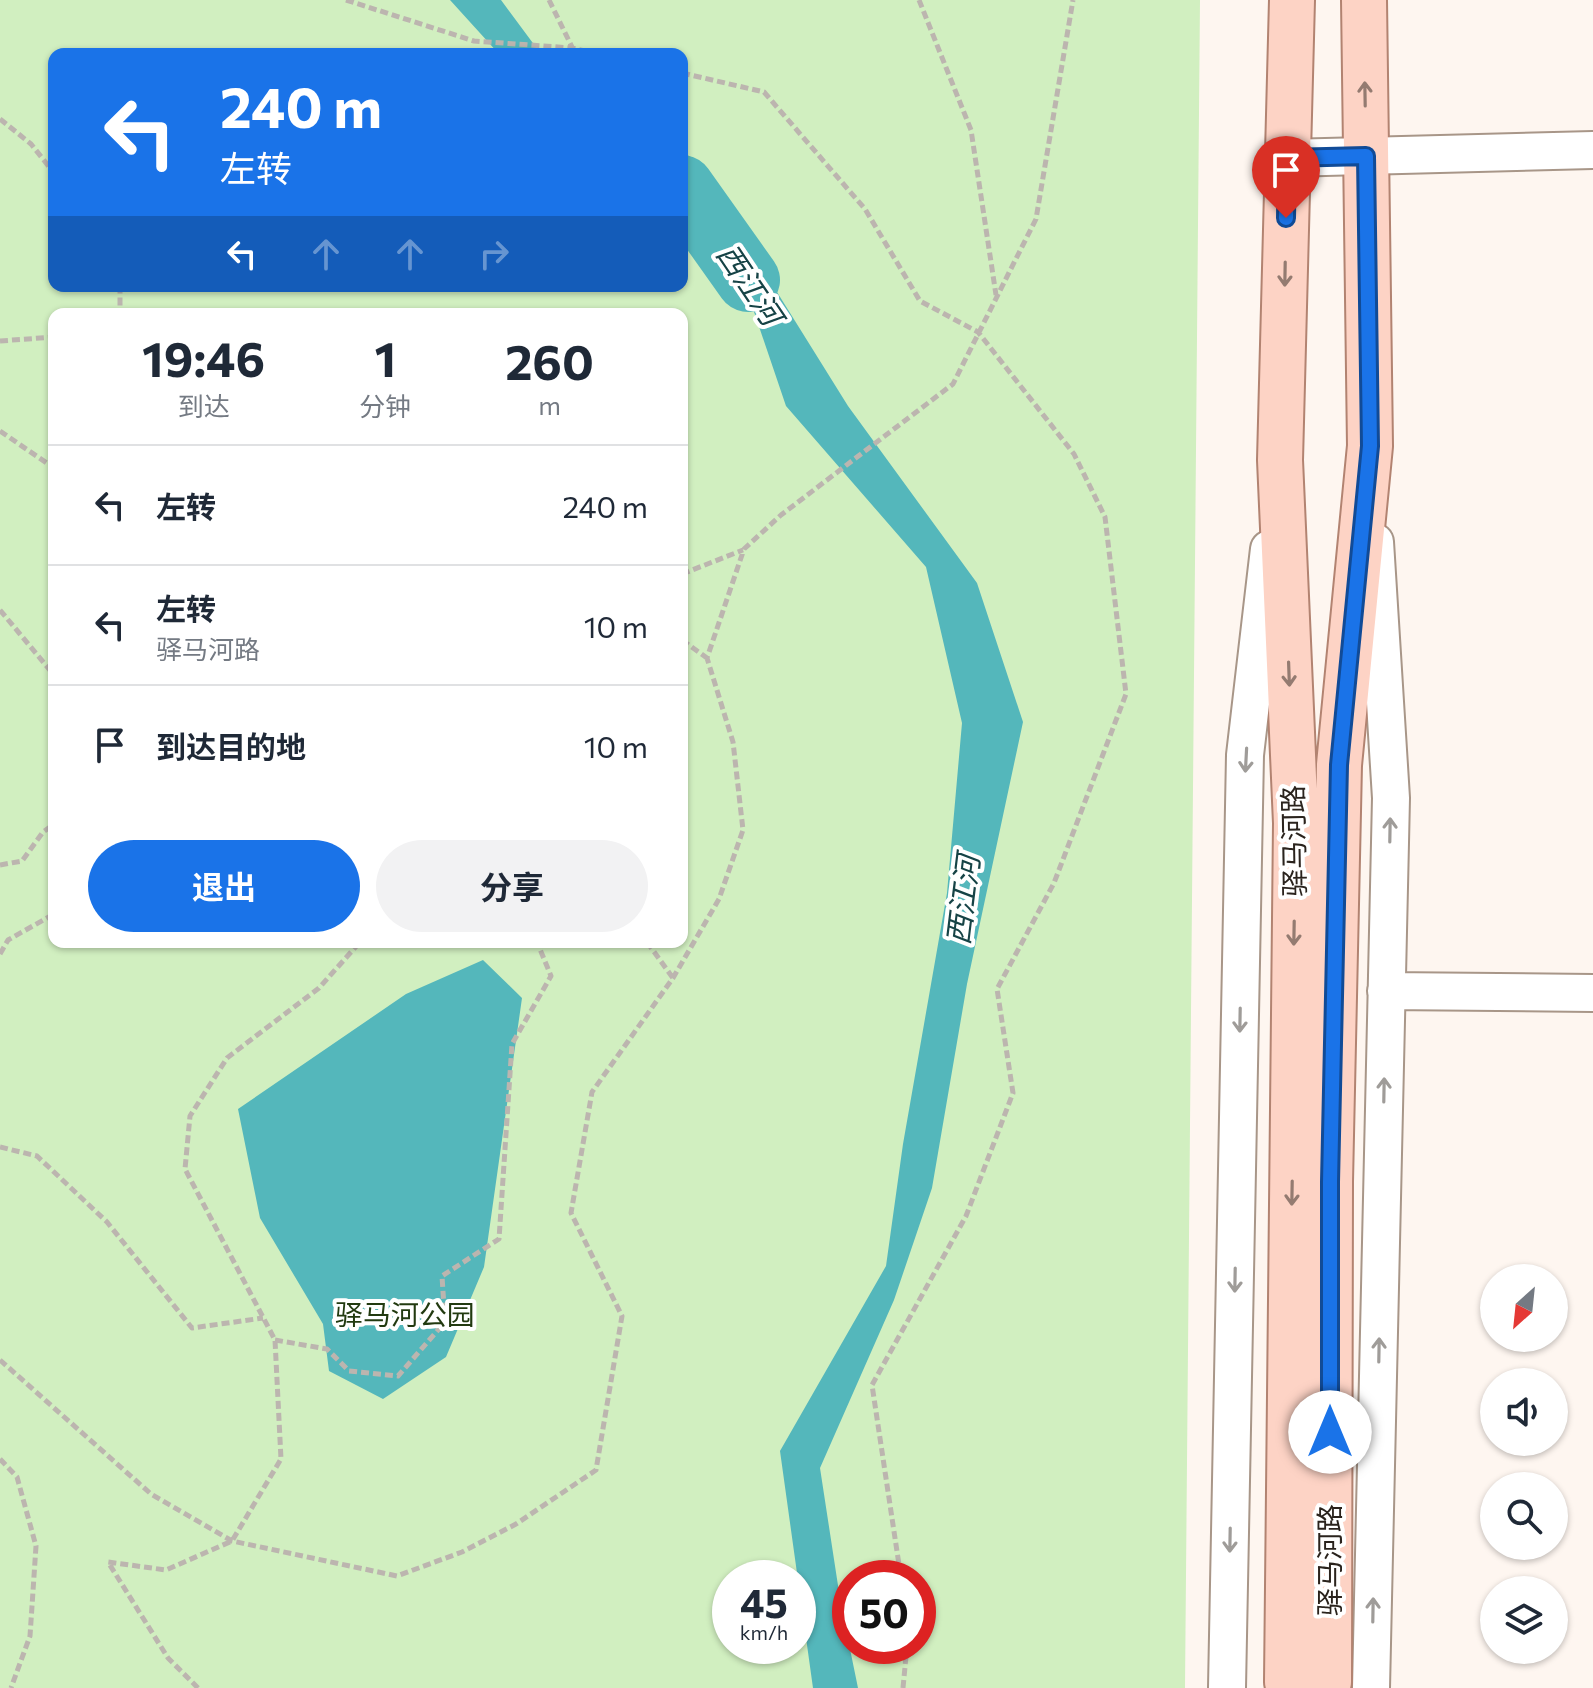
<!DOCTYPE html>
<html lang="zh">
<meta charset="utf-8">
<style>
:root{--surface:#fff;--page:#f2f2f3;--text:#1f2937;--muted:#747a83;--line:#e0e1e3;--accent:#1a73e8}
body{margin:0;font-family:Commissioner,"Noto Sans SC",sans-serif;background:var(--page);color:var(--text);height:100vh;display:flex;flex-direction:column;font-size:30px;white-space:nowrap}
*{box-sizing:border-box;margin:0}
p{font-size:26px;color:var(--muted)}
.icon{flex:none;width:44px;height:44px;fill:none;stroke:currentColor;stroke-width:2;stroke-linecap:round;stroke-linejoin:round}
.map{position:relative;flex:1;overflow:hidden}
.panel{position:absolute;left:48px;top:308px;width:640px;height:640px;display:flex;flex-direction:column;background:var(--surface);border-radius:16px;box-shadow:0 2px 6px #0004}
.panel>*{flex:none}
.top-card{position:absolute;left:48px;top:48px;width:640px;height:244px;border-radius:16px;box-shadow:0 2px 6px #0004;background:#1a73e8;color:#fff;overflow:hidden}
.needle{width:52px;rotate:207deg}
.controls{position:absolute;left:1480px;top:1264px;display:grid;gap:16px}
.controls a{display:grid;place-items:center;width:88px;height:88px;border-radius:50%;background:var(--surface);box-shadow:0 2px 6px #0004;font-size:40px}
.speed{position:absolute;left:712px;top:1560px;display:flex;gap:16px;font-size:40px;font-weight:700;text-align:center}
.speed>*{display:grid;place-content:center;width:104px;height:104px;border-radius:50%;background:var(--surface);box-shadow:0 2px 6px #0004;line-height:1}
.speed small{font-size:20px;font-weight:400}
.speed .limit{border:12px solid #d22;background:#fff;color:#111}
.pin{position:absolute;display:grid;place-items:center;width:68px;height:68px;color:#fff;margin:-82px -34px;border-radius:50% 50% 50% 0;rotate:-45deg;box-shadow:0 0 8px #0007}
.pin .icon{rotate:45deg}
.me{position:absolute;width:88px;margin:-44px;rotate:0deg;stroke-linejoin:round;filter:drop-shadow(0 0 6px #0008)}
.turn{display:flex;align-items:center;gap:28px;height:168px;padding:0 40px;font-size:36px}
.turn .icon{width:104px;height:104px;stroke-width:2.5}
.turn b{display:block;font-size:56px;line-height:68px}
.lanes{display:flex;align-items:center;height:76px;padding:0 40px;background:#0003;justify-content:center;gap:40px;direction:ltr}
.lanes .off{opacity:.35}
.eta{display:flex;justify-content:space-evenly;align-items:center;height:136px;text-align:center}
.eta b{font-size:48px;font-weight:700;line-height:56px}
.cta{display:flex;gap:16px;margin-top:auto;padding:16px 40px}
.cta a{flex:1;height:92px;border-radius:48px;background:var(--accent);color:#fff;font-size:32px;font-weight:700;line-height:92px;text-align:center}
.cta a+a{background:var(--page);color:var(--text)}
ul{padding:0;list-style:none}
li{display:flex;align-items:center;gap:24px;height:120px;padding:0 40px;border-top:2px solid var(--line)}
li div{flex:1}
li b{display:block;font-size:30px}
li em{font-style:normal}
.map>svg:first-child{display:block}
.green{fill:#d1efc0;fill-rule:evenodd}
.water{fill:#54b7bb}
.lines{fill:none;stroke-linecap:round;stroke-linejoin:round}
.river{stroke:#54b7bb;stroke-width:64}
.minor-casing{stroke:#a89688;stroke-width:40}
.major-casing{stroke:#b28371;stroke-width:48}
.path{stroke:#bcb5af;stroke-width:5;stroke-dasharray:8 4;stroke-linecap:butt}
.minor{stroke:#fff;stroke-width:36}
.major{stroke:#fdd3c5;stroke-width:44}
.oneway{stroke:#947b71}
.oneway2{stroke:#9f9c99}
.route-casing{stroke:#114b97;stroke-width:20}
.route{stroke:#1a73e8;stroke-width:14}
.labels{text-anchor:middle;stroke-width:8;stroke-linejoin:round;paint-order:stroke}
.street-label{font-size:28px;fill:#2a231d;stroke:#fff}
.park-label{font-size:28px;fill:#223a10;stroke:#fff}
.water-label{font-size:30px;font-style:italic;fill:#164346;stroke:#fff}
</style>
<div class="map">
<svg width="1593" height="1688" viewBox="0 0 1593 1688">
<rect width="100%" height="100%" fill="#fef6f0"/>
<!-- green -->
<path class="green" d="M0,0H1200L1185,1688H0ZM54,54H682V286H54ZM54,314H682V942H54ZM730,1578H798V1646H730ZM850,1578H918V1646H850Z"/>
<!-- water -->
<path class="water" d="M450,0H501L541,54H499Z
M682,152L694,159L848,406L977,583L1023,722L967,984L932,1188L894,1300L820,1468L841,1605L858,1688H813L780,1451L886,1266L903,1144L947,893L962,723L926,567L786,406L751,303L682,182Z
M483,960L522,998L484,1267L446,1357L383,1399L329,1371L323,1324L260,1218L238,1109L406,994Z"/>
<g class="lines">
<!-- river -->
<path class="river" d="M682,187L748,280"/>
<!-- minor casing -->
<g class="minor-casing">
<path id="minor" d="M1287,158L1593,150
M1386,991L1593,993
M1227,1688L1245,755L1269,549
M1371,1688L1391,798L1375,542"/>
</g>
<!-- major casing -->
<g class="major-casing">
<path id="major" d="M1287,1682L1296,823L1280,460L1292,0
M1329,1682L1330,1182L1339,765L1370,446L1364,0"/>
</g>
<!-- path -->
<path class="path" d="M346,0L474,41L572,48L599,54
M549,0L572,47
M919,0L971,130L996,295
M682,73L764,92L865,209L920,301L978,332L1074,454L1105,517L1126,694L1054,883L997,989L1013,1093L966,1216L872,1385L901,1578
M0,119L31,144L54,173
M118,286L120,291V314
M0,341L54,337
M0,431L54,468
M682,574L743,550
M0,610L54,675
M682,640L707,658
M0,865L22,861L43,832L54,824
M647,942L673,978
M0,954L8,940L54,914
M0,1147L37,1156L107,1222L192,1328L263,1318
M275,1340L327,1349L349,1371L398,1376L445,1322L442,1276L499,1239L512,1044L551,976L537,942
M0,1360L151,1494L232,1541L397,1576L462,1552L516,1524L596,1470L622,1316L571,1213L592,1092L673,978L719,899L743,830L733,742L707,658L744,549L781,515L953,384L1036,219L1073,0
M0,1459L17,1477L36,1546L30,1636L11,1688
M198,1688L168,1658L108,1562L166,1570L232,1541L281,1459L275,1340L185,1169L190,1116L227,1058L319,988L360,942
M903,1688L907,1646"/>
<!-- minor -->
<use href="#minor" class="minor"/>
<!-- major -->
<use href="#major" class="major"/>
</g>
<!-- one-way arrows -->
<defs><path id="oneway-shaft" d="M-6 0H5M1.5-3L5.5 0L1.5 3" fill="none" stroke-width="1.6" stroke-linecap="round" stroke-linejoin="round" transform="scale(2)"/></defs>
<g class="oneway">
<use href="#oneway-shaft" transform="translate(1365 94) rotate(-91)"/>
<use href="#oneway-shaft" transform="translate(1285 274) rotate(91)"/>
<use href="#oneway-shaft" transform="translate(1289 674) rotate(88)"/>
<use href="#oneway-shaft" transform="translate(1294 933) rotate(91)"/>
<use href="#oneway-shaft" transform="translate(1292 1193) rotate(91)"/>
</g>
<g class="oneway2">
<use href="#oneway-shaft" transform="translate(1246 760) rotate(93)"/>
<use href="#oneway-shaft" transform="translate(1390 830) rotate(-89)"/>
<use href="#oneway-shaft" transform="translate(1240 1020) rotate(91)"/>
<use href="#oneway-shaft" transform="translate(1384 1090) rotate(-89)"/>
<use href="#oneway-shaft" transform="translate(1235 1280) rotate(91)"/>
<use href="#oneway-shaft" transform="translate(1379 1350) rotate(-89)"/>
<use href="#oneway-shaft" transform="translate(1230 1540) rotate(91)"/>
<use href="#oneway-shaft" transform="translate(1373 1610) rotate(-89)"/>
</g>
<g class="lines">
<!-- route casing -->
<g class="route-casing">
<path id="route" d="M1286,218L1287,158L1366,156L1370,446L1339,765L1330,1182V1432"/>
</g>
<!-- route -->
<use href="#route" class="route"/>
</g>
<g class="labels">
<!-- street labels -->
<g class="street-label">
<text transform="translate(1294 841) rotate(-91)" y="10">驿马河路</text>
<text transform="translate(1330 1560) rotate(-90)" y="10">驿马河路</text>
</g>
<!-- park labels -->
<g class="park-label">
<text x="405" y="1325">驿马河公园</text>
</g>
<!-- water labels -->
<g class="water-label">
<text transform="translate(749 285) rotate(56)" y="10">西江河</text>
<text transform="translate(964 900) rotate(-83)" y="10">西江河</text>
</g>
</g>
</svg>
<div class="controls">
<a><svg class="needle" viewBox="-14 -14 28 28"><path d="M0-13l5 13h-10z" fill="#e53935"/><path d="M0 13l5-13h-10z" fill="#747a83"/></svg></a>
<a><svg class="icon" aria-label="sound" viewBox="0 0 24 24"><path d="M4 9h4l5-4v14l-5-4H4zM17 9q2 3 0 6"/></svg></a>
<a><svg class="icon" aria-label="search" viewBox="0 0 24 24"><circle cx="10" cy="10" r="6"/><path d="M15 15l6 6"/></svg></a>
<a><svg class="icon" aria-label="layers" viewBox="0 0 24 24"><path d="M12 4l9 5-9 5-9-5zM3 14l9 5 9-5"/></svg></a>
</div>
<div class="speed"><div>45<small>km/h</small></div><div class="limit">50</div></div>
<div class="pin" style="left:1286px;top:218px;background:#d93025"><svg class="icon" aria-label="arrive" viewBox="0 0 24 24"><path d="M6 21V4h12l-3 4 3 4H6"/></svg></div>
<svg class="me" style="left:1330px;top:1432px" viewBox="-20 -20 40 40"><circle r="19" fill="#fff"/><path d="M0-13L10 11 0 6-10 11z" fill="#1a73e8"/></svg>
<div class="top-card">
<div class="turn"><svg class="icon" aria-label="left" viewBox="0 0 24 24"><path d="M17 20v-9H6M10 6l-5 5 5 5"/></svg><div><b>240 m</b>左转</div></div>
<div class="lanes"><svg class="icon" aria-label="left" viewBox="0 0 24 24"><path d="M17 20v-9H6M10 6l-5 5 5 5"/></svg><svg class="icon off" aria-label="ahead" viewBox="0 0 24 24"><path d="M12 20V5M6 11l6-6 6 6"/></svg><svg class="icon off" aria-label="ahead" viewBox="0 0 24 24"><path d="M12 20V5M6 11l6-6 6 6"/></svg><svg class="icon off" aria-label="right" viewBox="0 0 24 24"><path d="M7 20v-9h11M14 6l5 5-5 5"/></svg></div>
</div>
<section class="panel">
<div class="eta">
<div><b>19:46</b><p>到达</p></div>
<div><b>1</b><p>分钟</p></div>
<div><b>260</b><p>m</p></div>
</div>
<ul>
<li><svg class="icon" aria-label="left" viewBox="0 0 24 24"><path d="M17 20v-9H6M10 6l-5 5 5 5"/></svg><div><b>左转</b></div><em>240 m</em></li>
<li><svg class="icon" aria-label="left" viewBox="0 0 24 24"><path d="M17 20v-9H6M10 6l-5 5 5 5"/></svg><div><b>左转</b><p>驿马河路</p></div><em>10 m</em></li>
<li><svg class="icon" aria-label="arrive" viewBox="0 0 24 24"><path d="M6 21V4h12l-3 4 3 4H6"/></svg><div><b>到达目的地</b></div><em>10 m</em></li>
</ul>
<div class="cta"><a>退出</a><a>分享</a></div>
</section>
</div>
